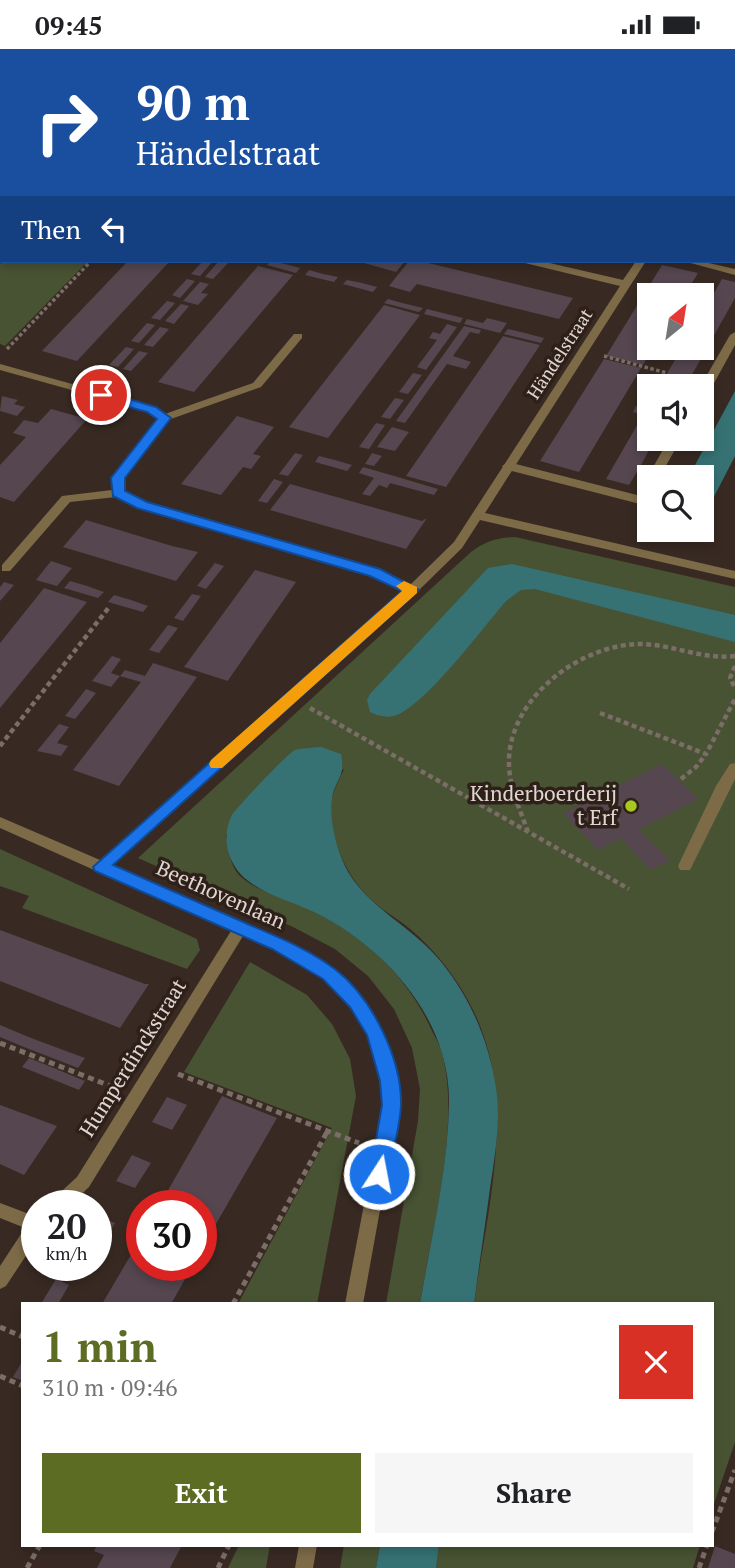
<!DOCTYPE html>
<meta charset="utf-8">
<style>
:root{--surface:#fff;--page:#f6f6f6;--text:#202124;--muted:#757577;--accent:#5c6c23}
body{margin:0;font-family:"PT Serif",serif;background:var(--page);color:var(--text);height:100vh;display:flex;flex-direction:column;font-size:26px;white-space:nowrap}
*{box-sizing:border-box;margin:0}
p{font-size:23px;color:var(--muted)}
.icon{flex:none;width:38px;height:38px;fill:none;stroke:currentColor;stroke-width:2;stroke-linecap:round;stroke-linejoin:round}
.map{position:relative;flex:1;overflow:hidden}
.side{position:absolute;left:21px;top:1253px;width:693px;height:245px;display:flex;flex-direction:column;background:var(--surface);border-radius:0px;box-shadow:0 4px 10px #0003}
.side>*{flex:none}
.hud{position:absolute;left:0px;top:0px;width:735px;height:214px;box-shadow:0 4px 10px #0003;background:#1a4fa0;color:#fff;overflow:hidden}
.needle{width:46px;rotate:30deg}
.fabs{position:absolute;left:637px;top:234px;display:grid;gap:14px}
.fabs a{display:grid;place-items:center;width:77px;height:77px;border-radius:0px;background:var(--surface);box-shadow:0 4px 10px #0003;font-size:35px}
.speed{position:absolute;left:21px;top:1141px;display:flex;gap:14px;font-size:35px;font-weight:700;text-align:center}
.speed>*{display:grid;place-content:center;width:91px;height:91px;border-radius:50%;background:var(--surface);box-shadow:0 4px 10px #0003;line-height:1}
.speed small{font-size:18px;font-weight:400}
.speed .limit{border:10px solid #d22;background:#fff;color:#111}
.pin{position:absolute;display:grid;place-items:center;width:60px;height:60px;color:#fff;margin:-30px;border:4px solid #fff;border-radius:50%;box-shadow:0 2px 7px #0007}
.me{position:absolute;width:77px;margin:-38px;rotate:11deg;stroke-linejoin:round;filter:drop-shadow(0 0 5px #0008)}
.turn{display:flex;align-items:center;gap:24px;height:147px;padding:0 21px;font-size:32px}
.turn .icon{width:91px;height:91px;stroke-width:2.5}
.turn b{display:block;font-size:49px;line-height:60px}
.then{display:flex;align-items:center;height:66px;padding:0 21px;background:#0003;gap:14px;font-size:26px}
.round{display:grid;place-items:center;flex:none;width:74px;height:74px;border-radius:0px;background:var(--page)}
.overview{display:flex;align-items:center;justify-content:space-between;height:119px;padding:0 21px}
h1{font-size:42px;font-weight:600;line-height:52px;color:var(--accent)}
.primary-button{display:flex;gap:14px;margin-top:auto;padding:14px 21px}
.primary-button a{flex:1;height:80px;border-radius:0px;background:var(--accent);color:#fff;font-size:28px;font-weight:600;line-height:80px;text-align:center}
.primary-button a+a{background:var(--page);color:var(--text)}
.status{display:flex;justify-content:space-between;align-items:center;height:49px;padding:0 35px;background:var(--surface);direction:ltr}
.status svg{height:19px;fill:currentColor}
.map>svg:first-child{display:block}
.green{fill:#485333}
.water{fill:#367274}
.building{fill:#55464f}
.lines{fill:none;stroke-linecap:round;stroke-linejoin:round}
.path-far2{stroke:#7a6e67;stroke-width:3.5;stroke-dasharray:3.5 2.5;stroke-linecap:butt}
.path-far1{stroke:#7a6e67;stroke-width:4.5;stroke-dasharray:5 3.5;stroke-linecap:butt}
.path{stroke:#7a6e67;stroke-width:5;stroke-dasharray:6 4.5;stroke-linecap:butt}
.lane{fill:#7d6b48;fill-rule:evenodd}
.street{fill:#7d6b48;fill-rule:evenodd}
.secondary{fill:#ab8d54;fill-rule:evenodd}
.route{fill:#1a73e8;stroke:#114b97;stroke-width:2}
.slow{fill:#f59e0b}
.poi-dot{fill:#a6c821;stroke:#2e2019;stroke-width:2.5}
.labels{text-anchor:middle;stroke-width:7;stroke-linejoin:round;paint-order:stroke}
.far-street-label{font-size:18px;fill:#e0d7d2;stroke:#2e2019}
.poi-label{font-size:21px;fill:#e0d7d2;stroke:#2e2019;text-anchor:end}
.street-label{font-size:21px;fill:#e0d7d2;stroke:#2e2019}
</style>
<div class="status"><b>09:45</b><svg viewBox="0 0 49 12"><path d="M0 12V9h3v3zM5 12V6h3v6zM10 12V3h3v9zM15 12V0h3v12zM26 1h20v11H26zM47 4h2v5h-2z"/></svg></div>
<div class="map">
<svg width="735" height="1519" viewBox="0 0 735 1519">
<rect width="100%" height="100%" fill="#382a23"/>
<!-- green -->
<path class="green" d="M5,212H88L5,297L0,295V215Z
M515,488L735,538V1393L712,1461V1255H474C486,1166 514,1069 482,982C468,943 440,905 409,879C398,870 385,863 375,854C347,830 326,786 332,749C334,740 340,729 344,720L226,786C228,799 230,816 239,826C255,842 281,847 301,856C359,883 406,923 432,982C436,990 441,998 443,1007C460,1080 432,1180 420,1255H386L418,1072L420,1040L412,999L394,960L368,927L335,900L293,878L138,809L471,503C486,492 497,489 515,488Z
M0,800L197,890L200,901L187,920L22,859L29,847L0,837Z
M250,913L307,946L332,975L350,1010L356,1047L317,1255H238L332,1079L184,1023Z
M239,1496H270L266,1519H228Z
M344,1496H380L376,1519H340Z
M439,1496H700L693,1519H436Z"/>
<!-- water -->
<path class="water" d="M735,342V407L702,471V429H688Z
M512,515L735,566V593L535,540L521,541L506,552C480,582 434,645 401,664C391,670 380,668 370,663L367,651L370,645L488,519Z
M321,698L341,705C346,729 335,730 332,750C329,771 336,798 345,817C365,858 414,878 442,914C471,950 489,993 496,1039C501,1071 495,1107 490,1139C485,1178 479,1216 474,1255H420C431,1189 448,1121 449,1055C451,971 386,899 316,864C286,849 243,842 230,808C225,795 225,779 232,766C236,759 289,703 295,701C302,699 313,699 321,698Z
M380,1496H439L436,1519H376Z"/>
<!-- building -->
<path class="building" d="M128,212H170L77,312L42,302Z
M203,212H213L200,227L191,225Z
M219,212L228,214L213,230L205,228Z
M271,212L285,215L300,219L296,224L267,216Z
M357,212H405L396,223Z
M409,212H420L573,249L559,270L417,235L410,243L389,237Z
M662,216L698,224L684,247H649V299H653L643,316L606,307Z
M258,217L293,226L194,343L158,333Z
M309,221L323,225L338,228L334,233L305,226Z
M187,230L195,232L180,249L172,246Z
M722,230L735,233V249L685,338H659L682,299H702V265Z
M347,231L362,234L377,238L373,243L343,235Z
M200,233L209,235L201,244L208,245L198,256L183,252Z
M388,250L402,254L423,259L419,263L384,254Z
M167,252L175,254L160,271L151,269Z
M181,255L189,257L174,275L165,272Z
M384,256L420,266L328,389L289,378Z
M427,260L463,269L460,274L424,265Z
M487,269L507,274L500,284L464,275L467,270L483,274Z
M147,274L155,276L139,294L131,292Z
M447,275L457,278L426,321L417,318L437,291L429,289L433,283L440,285Z
M464,277L481,281L479,285L470,283L453,307L471,313L466,320L447,315L405,374L396,372Z
M160,278L169,280L153,298L144,296Z
M508,280L525,284L544,289L541,294L504,285Z
M503,287L540,296L446,438L406,427Z
M126,298L134,300L118,318L109,316Z
M139,302L148,304L131,322L123,320Z
M604,310L641,319L579,423L540,412Z
M413,324L422,326L408,345L399,343Z
M2,347L18,351L14,355L25,358L17,367L0,362Z
M395,349L404,351L390,370L381,368Z
M649,356V390H655L640,418L629,436L606,430L643,366L633,363L636,357L647,360Z
M51,360L87,370L14,453L0,448V416L26,388L13,384L24,371L38,374Z
M237,367L274,378L253,405L261,407L251,420L243,418L221,446L181,435Z
M376,374L385,376L369,400L359,398Z
M392,378L409,383L395,402L377,398Z
M295,404L303,406L288,427L279,425Z
M372,404L382,407L374,417L365,415Z
M319,407L335,411L352,416L347,422L315,413Z
M363,418L401,429L438,440L434,446L390,434L387,439L379,436L370,447L362,445L374,429L359,424Z
M274,430L283,433L267,454L258,452Z
M290,435L422,472L427,469L406,500L270,461Z
M86,471L172,497L198,503L176,532L63,498Z
M51,512L72,519L57,537L36,531Z
M215,514L224,517L206,540L197,537Z
M255,521L296,533L229,630L228,632L184,618Z
M70,532L87,537L104,543L98,549L64,539Z
M4,533L14,536L0,552V538Z
M44,539L87,553L0,659V594Z
M192,545L201,547L183,572L174,569Z
M114,546L131,551L148,557L143,563L108,553Z
M168,576L178,579L159,604L149,601Z
M112,607L121,610L111,624L120,627L125,621L145,627L153,614L197,628L119,737L73,721L141,633L120,627L111,638L92,632Z
M86,640L96,644L75,670L65,667Z
M59,675L69,678L57,694L68,697L61,707L37,702Z
M662,715L698,750L638,781L670,811L650,821L621,789L598,801L563,764Z
M0,881L145,935H149L120,979L0,932Z
M0,976L31,989L85,1009L78,1019L24,998L0,988Z
M29,1009L49,1017L85,1032L79,1041L22,1018Z
M222,1047L277,1069L201,1201V1157H159Z
M167,1048L187,1056L172,1081L152,1073Z
M0,1056L57,1077L24,1126L0,1115Z
M132,1106L151,1114L135,1139L116,1132Z
M96,1167L115,1174L98,1202L96,1201Z
M142,1187V1216H193L171,1255H102Z
M56,1230L69,1236L58,1255H41Z
M23,1311V1332L13,1328Z
M97,1496H182L170,1519H97L104,1506L94,1502Z
M715,1497L735,1505V1519H708Z"/>
<g class="lines">
<!-- path-far2 -->
<path class="path-far2" d="M576,0L584,2
M7,300L91,212
M604,307L667,324"/>
<!-- path-far1 -->
<path class="path-far1" d="M735,617L730,629L735,639
M310,659L629,840
M600,664L706,705L735,650
M0,697L110,557
M681,730L696,718L706,705
M528,783C520,760 508,736 509,710C511,648 580,596 639,595C672,595 702,611 735,607"/>
<!-- path -->
<path class="path" d="M0,994L113,1038
M178,1025L359,1094
M233,1255L327,1083
M0,1278L23,1288
M0,1327L23,1337
M712,1483L735,1421
M27,1519L40,1496
M218,1519L229,1496
M699,1519L707,1496"/>
<!-- lane -->
<path class="lane" d="M683,212H700L735,220V226Z
M735,283V296L708,345L702,348L700,338L730,286Z
M669,390H681L659,429H649V445L644,454L640,455L504,420L502,417L508,413L637,446L645,432L649,431L647,429Z
M735,714V730L692,817L690,821H680L678,817L716,737L730,715Z"/>
<!-- street -->
<path class="street" d="M0,17H2V23H0Z
M733,160H735V167H733Z
M524,212H541L623,231L636,212H646L485,464L735,522V530L480,471L462,499L416,544L112,816L283,892L335,921L374,967L390,1001L399,1056L363,1255H345L383,1056L374,1001L363,975L325,929L273,900L243,887L89,1138L69,1157H49L51,1152L77,1128L231,882L0,779V768L100,811L403,542L371,526L138,459L116,448L70,453L10,522H2V516L62,447L112,441V429L157,370L147,362L0,321V315L155,358L165,365L253,334L294,285H302V289L261,338L168,371L124,429V442L146,453L379,520L411,535L454,493L620,237L525,214Z
M0,1154L37,1168V1190L6,1237L0,1240V1217L25,1179L0,1169Z
M299,1496H317L313,1519H295Z"/>
<!-- secondary -->
<path class="secondary" d="M159,0H169L158,2Z
M191,0H201L190,2Z
M720,0H735V4L733,2Z
M2,130V138H0V131Z
M0,142H2V148H0Z"/>
</g>
<!-- route -->
<path class="route" d="M101,342L156,358L171,369L125,429V442L147,453L380,520L419,541L113,816C156,835 198,853 241,872C272,886 308,899 336,921C372,949 402,1010 401,1056C400,1079 392,1103 389,1125L386,1130L379,1133L373,1130L370,1125L382,1056L380,1032L367,986L350,958L323,930L272,900L95,822L93,818L402,542L370,527L137,459L113,447L111,429L157,370L147,363L96,349L95,346Z"/>
<!-- slow -->
<path class="slow" d="M404,532L417,538V544L222,719H211L209,715L211,711L402,542L396,537Z"/>
<!-- markers -->
<circle class="poi-dot" cx="631" cy="757" r="7"/>
<g class="labels">
<!-- far-street labels -->
<g class="far-street-label">
<text transform="translate(560 305) rotate(-57)" y="6">Händelstraat</text>
</g>
<!-- poi labels -->
<g class="poi-label">
<text x="617" y="752">Kinderboerderij<tspan x="617" dy="24">t Erf</tspan></text>
</g>
<!-- street labels -->
<g class="street-label">
<text transform="translate(221 846) rotate(24)" y="7">Beethovenlaan</text>
<text transform="translate(133 1009) rotate(-58)" y="7">Humperdinckstraat</text>
</g>
</g>
</svg>
<div class="fabs">
<a><svg class="needle" viewBox="-14 -14 28 28"><path d="M0-13l5 13h-10z" fill="#e53935"/><path d="M0 13l5-13h-10z" fill="#757577"/></svg></a>
<a><svg class="icon" aria-label="sound" viewBox="0 0 24 24"><path d="M4 9h4l5-4v14l-5-4H4zM17 9q2 3 0 6"/></svg></a>
<a><svg class="icon" aria-label="search" viewBox="0 0 24 24"><circle cx="10" cy="10" r="6"/><path d="M15 15l6 6"/></svg></a>
</div>
<div class="speed"><div>20<small>km/h</small></div><div class="limit">30</div></div>
<div class="pin" style="left:101px;top:346px;background:#d93025"><svg class="icon" aria-label="arrive" viewBox="0 0 24 24"><path d="M6 21V4h12l-3 4 3 4H6"/></svg></div>
<svg class="me" style="left:379px;top:1125px" viewBox="-20 -20 40 40"><circle r="17" fill="#1a73e8" stroke="#fff" stroke-width="3"/><path d="M0-11L8 9 0 5-8 9z" fill="#fff"/></svg>
<div class="hud">
<div class="turn"><svg class="icon" aria-label="right" viewBox="0 0 24 24"><path d="M7 20v-9h11M14 6l5 5-5 5"/></svg><div><b>90 m</b>Händelstraat</div></div>
<div class="then">Then<svg class="icon" aria-label="left" viewBox="0 0 24 24"><path d="M17 20v-9H6M10 6l-5 5 5 5"/></svg></div>
</div>
<section class="side">
<div class="overview"><div><h1>1 min</h1><p>310 m · 09:46</p></div><a class="round" style="background:#d93025;color:#fff"><svg class="icon" aria-label="close" viewBox="0 0 24 24"><path d="M6 6l12 12M18 6L6 18"/></svg></a></div>
<div class="primary-button"><a>Exit</a><a>Share</a></div>
</section>
</div>
